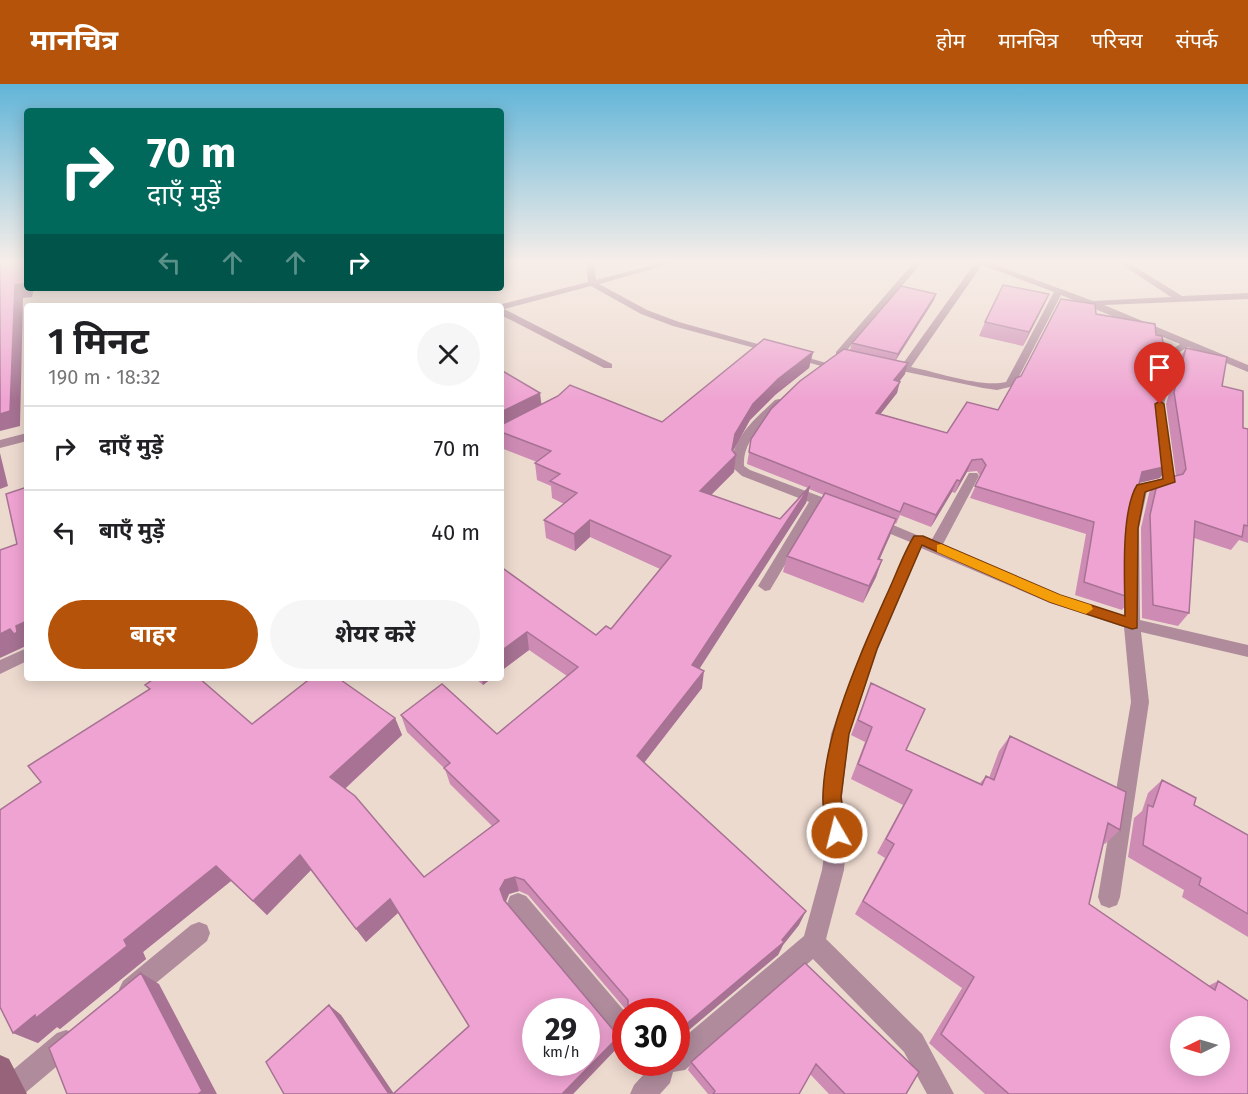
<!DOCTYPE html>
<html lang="hi">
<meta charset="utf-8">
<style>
:root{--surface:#fff;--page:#f6f6f6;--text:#202124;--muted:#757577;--line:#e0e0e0;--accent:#b45309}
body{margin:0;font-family:"Fira Sans","Noto Sans Devanagari",sans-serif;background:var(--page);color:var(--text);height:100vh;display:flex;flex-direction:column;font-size:22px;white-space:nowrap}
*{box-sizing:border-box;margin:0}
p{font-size:20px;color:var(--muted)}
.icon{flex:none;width:33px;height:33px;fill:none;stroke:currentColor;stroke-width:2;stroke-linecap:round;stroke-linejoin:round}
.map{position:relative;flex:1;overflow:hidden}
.sheet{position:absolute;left:24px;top:219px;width:480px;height:378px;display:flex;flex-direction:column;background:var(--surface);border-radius:6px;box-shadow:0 3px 15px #0003}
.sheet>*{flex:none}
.top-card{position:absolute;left:24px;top:24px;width:480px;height:183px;border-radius:6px;box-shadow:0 3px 15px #0003;background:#00695c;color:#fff;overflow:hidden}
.needle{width:39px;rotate:265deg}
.controls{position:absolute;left:1170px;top:932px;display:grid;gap:12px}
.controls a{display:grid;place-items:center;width:60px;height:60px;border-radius:50%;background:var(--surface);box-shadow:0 3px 15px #0003;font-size:30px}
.speed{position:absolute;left:522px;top:914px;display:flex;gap:12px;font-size:30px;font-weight:700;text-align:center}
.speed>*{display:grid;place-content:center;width:78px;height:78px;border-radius:50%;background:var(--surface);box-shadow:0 3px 15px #0003;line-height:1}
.speed small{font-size:15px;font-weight:400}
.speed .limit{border:9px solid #d22;background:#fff;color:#111}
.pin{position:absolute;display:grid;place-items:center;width:51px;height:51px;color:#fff;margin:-62px -26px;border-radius:50% 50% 50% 0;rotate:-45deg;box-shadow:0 0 6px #0007}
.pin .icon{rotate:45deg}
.me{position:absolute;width:66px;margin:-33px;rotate:352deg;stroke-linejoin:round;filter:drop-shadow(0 0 4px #0008)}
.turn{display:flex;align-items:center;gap:21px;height:126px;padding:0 24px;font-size:27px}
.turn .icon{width:78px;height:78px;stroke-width:2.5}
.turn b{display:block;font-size:42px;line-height:51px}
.lanes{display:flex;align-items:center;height:57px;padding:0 24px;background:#0003;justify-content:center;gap:30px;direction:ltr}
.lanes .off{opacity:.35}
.round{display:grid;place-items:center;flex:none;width:63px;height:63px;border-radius:32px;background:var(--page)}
.headline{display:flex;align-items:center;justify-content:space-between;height:102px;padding:0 24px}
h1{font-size:36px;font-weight:700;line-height:45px}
.action{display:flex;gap:12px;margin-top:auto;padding:12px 24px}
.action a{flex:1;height:69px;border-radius:36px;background:var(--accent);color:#fff;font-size:24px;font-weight:700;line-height:69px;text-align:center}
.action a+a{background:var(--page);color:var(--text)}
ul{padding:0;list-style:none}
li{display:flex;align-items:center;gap:18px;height:84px;padding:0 24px;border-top:2px solid var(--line)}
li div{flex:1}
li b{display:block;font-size:22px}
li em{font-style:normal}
header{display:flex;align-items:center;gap:36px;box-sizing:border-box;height:84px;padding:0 30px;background:var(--accent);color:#fff}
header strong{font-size:28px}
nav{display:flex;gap:33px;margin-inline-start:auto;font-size:21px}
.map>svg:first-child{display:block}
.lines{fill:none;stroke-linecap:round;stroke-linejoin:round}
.street{fill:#af8b9c;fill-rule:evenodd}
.secondary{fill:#96637b;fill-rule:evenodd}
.wall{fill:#ce8cb5}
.shaded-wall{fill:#a77293}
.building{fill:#efa3d2;stroke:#a77293;stroke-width:1.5;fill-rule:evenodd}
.route{fill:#b45309;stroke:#753606;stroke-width:1.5}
.slow{fill:#f59e0b}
</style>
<header>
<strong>मानचित्र</strong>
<nav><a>होम</a><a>मानचित्र</a><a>परिचय</a><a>संपर्क</a></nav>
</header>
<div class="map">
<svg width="1248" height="1010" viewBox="0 0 1248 1010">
<rect width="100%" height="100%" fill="#eddacf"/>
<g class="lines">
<!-- street -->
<path class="street" d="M586,176H594L596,196L672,176H684L599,200L647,226L679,238L830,280L825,283L673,242L641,230L591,202L504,225L612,280V284H604L501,231V222L498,221L588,198Z
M916,176H924L842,272H836V268Z
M971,176H982L1093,217L1171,213L1115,176H1124L1182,212L1248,209V215L1104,221L1248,281V288L1188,263L1178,269L1164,320L1175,398L1173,401L1147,407L1139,444L1140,536L1248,561V573L1141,548L1149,618L1120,813L1117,821L1109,824L1101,821L1098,813L1131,618L1124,543L1050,519L921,464L878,565L849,650L842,713L847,749L844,786L826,855L922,950L954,1010H927L904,968L813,875L685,986L673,988L670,999L660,1010H630L634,1001L644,990L638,978H676V960L804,852L822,786L827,749L822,713L831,650L862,565L910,458L869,441L867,438L869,435H879L931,457L969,389H977L979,392L942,462L1060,511L1124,532L1125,444L1136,401L1162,396L1154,320L1168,268L1180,260L1061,211L1014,302L997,306L983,304L883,283L882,281L887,278L902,281L975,179ZM982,181L1054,208L1006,298C981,304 937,288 911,283Z
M779,315L784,318C769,337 742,354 744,382L750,386L843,421L845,424L838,428L820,422L770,506L765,507L758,502L809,418L742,392L732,383C730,355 757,333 775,316Z
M27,349V357L0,364V356Z
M27,564V577L0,590V576Z
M518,809L526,812L626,929V960L617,957L510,828L507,820L510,812Z
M199,838L207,841L210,849L207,857L139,913L131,917L123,913L119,905L123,897L191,841Z
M66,946L75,949L78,958L75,967L24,1010H1L2,995L57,949Z"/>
<!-- secondary -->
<path class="secondary" d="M0,971L9,975L27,1010H0Z"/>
</g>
<!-- wall -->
<path class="wall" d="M1049,210L1043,223L1023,262L979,252L985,238Z
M934,216L896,276L905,290L899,298L897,309L880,330L947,349L998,326L1021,292L1096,230L1159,309L1160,394L1139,399L1131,432V514L1122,526L1075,511L1086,450L970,414L980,392L977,387L967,388L955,409L952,408L931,443L900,431L896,440L895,439L880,475L882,476L876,493L863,519L783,488L787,472L824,411L809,405L806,419L699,584L702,604L644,679L799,841L783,861L778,871L676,927H627L528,811L519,807L509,810L506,818L615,948L620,951V961L573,1010H284L329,921L341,931L394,1010L469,942L399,828L366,858L311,786L267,831L231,797L143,868L146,875L60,945L57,943L38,959L13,949L41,698L149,605L145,601L252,640L395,634L402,651L345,705L424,793L492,742L450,700L445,685L407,648L401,631L497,650L567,592L529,566L501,587V483L596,551L611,545L660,485L590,453L575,467L546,454L544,436L564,420L552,414L551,402L537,396L535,379L537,378L501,364V286L541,320L662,338L813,268L809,284L775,311L750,336L733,367L736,371L734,388L711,411L780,435L808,404L747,380L749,368L850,266L852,259Z
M1186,264L1222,302L1243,344L1248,345V459L1239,456L1231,466L1194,454L1189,529L1178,542L1142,534L1141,444L1149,409L1158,396L1176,392L1166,320L1179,275Z
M475,594H492L483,601Z
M871,599L906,666L980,699L986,692L989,694L999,667L1010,652L1120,746L1105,760L1103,759L1089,820L1208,902L1218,897L1248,1010H985L929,959L962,904L855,830L885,774L877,769L903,721L851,695L865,658L851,651Z
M1162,696L1194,721L1248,751V853L1182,813L1184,806L1128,773L1134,734L1142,727L1148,709Z
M805,879L906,1010H829L810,990L799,1010H708L688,986L691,978Z"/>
<!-- shaded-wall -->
<path class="shaded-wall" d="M27,191V204H34L32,213L23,214L20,342L0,347V330L15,201Z
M936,210L934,216L895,277L898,270Z
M1049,210L1043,223L1023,262L1029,248Z
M813,268L809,284L775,311L750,336L733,367L736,371L734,388L698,424L700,407L753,320L778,295Z
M908,279L905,290L891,308L894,296Z
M900,298L897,309L872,341L876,329Z
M540,309L542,325L501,345V328Z
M0,369L8,402L0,405Z
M972,376L967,388L955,409L960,397Z
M1168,382L1160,394L1134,400L1142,388Z
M957,396L952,408L931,443L936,431Z
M810,402L806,419L691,598L692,581Z
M896,435L890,452L872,491L878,475Z
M590,436V453L575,467L574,450Z
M882,476L876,493L863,519L869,502Z
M27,537V564L26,562L0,574V550Z
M527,548L529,566L501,587V567Z
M704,587L702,604L636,689L637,672Z
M482,594H492L483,601Z
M395,634L402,651L340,709L330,693Z
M300,771L311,786L267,831L253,817Z
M216,782L231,797L143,868L146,875L60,945L57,943L38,959L13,949L124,856Z
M515,793L519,807L509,810L505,819L500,805L505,796Z
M390,815L399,828L366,858L356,845Z
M806,827L799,841L783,861L778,871L676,957L677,948L782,856Z
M141,889L159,900L217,1010H198Z
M329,921L341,931L394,1010H389Z
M620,951V961L573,1010H562Z"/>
<!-- building -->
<path class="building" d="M0,176H27V191L24,200L15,201L10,327L0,330Z
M1003,201L1049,210L1029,248L985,238Z
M901,202L936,210L898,270L852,259Z
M1061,215L1095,220L1096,230L1155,240L1156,251L1162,252L1163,259L1171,261L1159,309L1168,382L1142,388L1131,432V514L1084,498L1094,438L975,402L986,381L982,375L972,376L960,397L957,396L936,431L904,419L900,428L749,368L751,355L771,325L800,297L844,265L908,279L894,296L900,298L876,329L947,349L967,318L998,326L1016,294L1021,292Z
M764,255L813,268L778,295L753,320L735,350L732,366L736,371L700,407L780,435L810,402L692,581L704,587L637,672L806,827L782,856L784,858L677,948L676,951V927H649L646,924L643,927H628V916L524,796L515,793L505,796L500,805L504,816L615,948L620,951L562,1010H393L469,942L390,815L356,845L300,771L253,817L216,782L124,856L127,862L36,934L35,931L13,949L0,923V726L41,698L28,682L150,605L145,601L155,594H199L252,640L311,594H338L395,634L330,693L355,712L424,793L499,737L444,684L450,679L401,631L442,600L497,650L578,583L527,548L501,567V483L596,551L606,542L611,545L671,472L590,436L574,450L544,436L577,409L550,397L560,390L535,379L551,367L501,348V341L558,312L570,301L662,338ZM536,927H586V978H536Z
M1186,264L1227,273L1222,302L1243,307V344L1248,345V442L1244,441L1242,453L1195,437L1189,529L1153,521L1150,431L1158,396L1183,390L1186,385L1174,308Z
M501,286L540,309L501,328Z
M27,403V537L16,542L17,548L14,550L10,545L0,550V466L17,460L6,410Z
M825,409L896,435L878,475L882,476L869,502L787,472Z
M871,599L925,625L906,666L982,701L986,692L994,696L1010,652L1126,708L1120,746L1108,739L1089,820L1215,906L1218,897L1248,917V1010H1009L941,950L974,893L863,817L894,760L886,755L912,706L858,680L872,643L858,636ZM1180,942H1220V981H1180Z
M1162,696L1196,714L1194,721L1248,751V830L1199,801L1201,794L1143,761L1148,721L1153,723Z
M805,879L919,988L906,1010H845L816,980L799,1010H713L715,1007L691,978Z
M141,889L202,1007L198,1010H67L49,964Z
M329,921L389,1010H284L266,978Z"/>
<!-- sky -->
<linearGradient id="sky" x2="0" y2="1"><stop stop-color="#61b5d8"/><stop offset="0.56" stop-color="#f7eee9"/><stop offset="1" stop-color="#f7eee9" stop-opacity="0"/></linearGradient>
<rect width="1248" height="317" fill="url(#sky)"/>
<!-- route -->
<path class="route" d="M1160,317L1164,320L1175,398L1145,408L1138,444L1137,544L1132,545L1050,518L922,461L877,565L849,650L841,713L846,749L843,755L837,758L830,755C803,692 860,570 887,510C896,491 903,470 914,452H923L1060,511L1125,532C1125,499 1120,429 1137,401L1163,395L1155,320Z"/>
<!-- slow -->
<path class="slow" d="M941,460L1060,511L1091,521L1093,525L1086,530L1050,518L937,468V461Z"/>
</svg>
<div class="controls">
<a><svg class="needle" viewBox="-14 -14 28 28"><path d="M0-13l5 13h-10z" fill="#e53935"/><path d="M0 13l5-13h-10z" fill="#757577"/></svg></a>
</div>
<div class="speed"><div>29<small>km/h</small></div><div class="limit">30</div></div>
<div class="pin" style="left:1160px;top:320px;background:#d93025"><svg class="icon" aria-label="arrive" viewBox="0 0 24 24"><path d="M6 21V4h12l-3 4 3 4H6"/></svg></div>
<svg class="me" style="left:837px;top:749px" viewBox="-20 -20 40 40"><circle r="17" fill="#b45309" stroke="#fff" stroke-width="3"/><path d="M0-11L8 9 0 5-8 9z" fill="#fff"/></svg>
<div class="top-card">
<div class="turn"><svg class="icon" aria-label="right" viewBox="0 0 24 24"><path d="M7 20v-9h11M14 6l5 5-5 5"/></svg><div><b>70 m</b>दाएँ मुड़ें</div></div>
<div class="lanes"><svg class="icon off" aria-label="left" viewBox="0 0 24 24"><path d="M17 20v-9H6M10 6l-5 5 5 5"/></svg><svg class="icon off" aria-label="ahead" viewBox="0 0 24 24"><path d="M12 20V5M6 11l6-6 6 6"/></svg><svg class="icon off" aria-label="ahead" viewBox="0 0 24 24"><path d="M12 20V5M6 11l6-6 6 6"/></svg><svg class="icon" aria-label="right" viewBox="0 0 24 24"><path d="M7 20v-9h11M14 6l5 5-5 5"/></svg></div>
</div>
<section class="sheet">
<div class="headline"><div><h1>1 मिनट</h1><p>190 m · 18:32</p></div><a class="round"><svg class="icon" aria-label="close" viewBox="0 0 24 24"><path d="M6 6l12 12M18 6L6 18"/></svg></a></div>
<ul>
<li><svg class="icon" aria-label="right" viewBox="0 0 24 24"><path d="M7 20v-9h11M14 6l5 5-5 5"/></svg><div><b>दाएँ मुड़ें</b></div><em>70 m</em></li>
<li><svg class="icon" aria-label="left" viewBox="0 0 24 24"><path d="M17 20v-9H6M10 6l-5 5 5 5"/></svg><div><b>बाएँ मुड़ें</b></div><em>40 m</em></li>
</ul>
<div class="action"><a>बाहर</a><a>शेयर करें</a></div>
</section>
</div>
